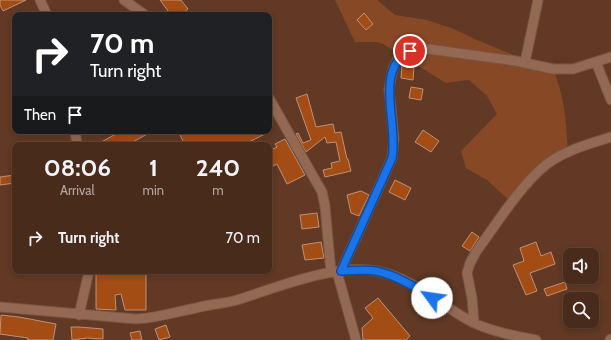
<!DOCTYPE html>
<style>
:root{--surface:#492b1b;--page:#533728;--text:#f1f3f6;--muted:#b1a7a3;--line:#61473a}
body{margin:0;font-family:Cabin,sans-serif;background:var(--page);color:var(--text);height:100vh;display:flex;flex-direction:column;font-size:15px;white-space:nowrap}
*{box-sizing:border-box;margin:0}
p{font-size:13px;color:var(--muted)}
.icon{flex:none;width:22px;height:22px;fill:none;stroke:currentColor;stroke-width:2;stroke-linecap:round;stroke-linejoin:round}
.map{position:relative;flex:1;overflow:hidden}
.panel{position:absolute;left:12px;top:142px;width:260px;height:132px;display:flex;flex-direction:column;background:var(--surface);border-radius:8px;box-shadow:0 2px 6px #0003,0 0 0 1px var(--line)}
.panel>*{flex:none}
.banner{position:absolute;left:12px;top:12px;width:260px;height:122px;border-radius:8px;box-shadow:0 2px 6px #0003,0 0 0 1px var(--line);background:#202124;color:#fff;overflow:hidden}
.tools{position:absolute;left:563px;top:248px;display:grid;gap:8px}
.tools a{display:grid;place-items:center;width:36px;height:36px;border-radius:8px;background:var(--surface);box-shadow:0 2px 6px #0003,0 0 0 1px var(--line);font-size:20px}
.pin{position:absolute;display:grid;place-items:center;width:34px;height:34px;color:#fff;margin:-17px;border:2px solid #fff;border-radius:50%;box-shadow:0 1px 4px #0007}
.me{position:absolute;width:44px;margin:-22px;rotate:301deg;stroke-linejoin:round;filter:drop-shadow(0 0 3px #0008)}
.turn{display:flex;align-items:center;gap:14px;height:84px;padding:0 12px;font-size:18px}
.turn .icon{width:52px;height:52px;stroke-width:2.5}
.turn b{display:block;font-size:28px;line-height:34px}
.then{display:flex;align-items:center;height:38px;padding:0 12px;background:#0003;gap:8px;font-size:15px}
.eta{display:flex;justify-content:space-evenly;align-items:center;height:68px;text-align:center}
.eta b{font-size:24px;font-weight:700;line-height:28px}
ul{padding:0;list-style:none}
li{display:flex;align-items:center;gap:12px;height:56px;padding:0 12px}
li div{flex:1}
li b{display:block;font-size:15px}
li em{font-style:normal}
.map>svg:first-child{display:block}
.green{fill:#874825}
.building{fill:#a34c14;stroke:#bf917a}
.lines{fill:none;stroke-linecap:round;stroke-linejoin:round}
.minor-casing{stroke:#785644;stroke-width:11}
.minor{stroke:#946953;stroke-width:9}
.route-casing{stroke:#114b97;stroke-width:10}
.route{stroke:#1a73e8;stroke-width:7}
</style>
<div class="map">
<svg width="611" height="340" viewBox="0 0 611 340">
<rect width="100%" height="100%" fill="#613924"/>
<!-- green -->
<path class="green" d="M335,0H377L395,15L427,20L454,29L477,40L540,66L553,69C565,98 566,121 568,152L546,165L512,203L487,180L466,168L461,151L497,114L487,96L469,80L446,83L383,44L376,42H355Z"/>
<!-- building -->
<path class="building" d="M0,0H26L3,11L0,5Z
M160,0H181L188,9L180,15H171Z
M364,13L373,24L366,30L357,20Z
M402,65L414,66L413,80L401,78Z
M411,87L423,89L421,100L409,98Z
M307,94L316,127L333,124L335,133L341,132L347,159H348L351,171L325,177L323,170L332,168L331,163L340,161L336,142L327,143L325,137L306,152L296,134L298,133L303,143L311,140L296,98Z
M423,130L439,141L431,152L415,142Z
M121,131H153L127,145H96Z
M178,131H271L243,145H185Z
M285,139L305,175L287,184L277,164L269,168V151L277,147L275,144Z
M15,175V183L0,185V177Z
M395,180L411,188L405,200L389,192Z
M361,191L369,195L359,216L351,213L347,195Z
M317,213L319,227L302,229L300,215Z
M472,232L479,237L470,251L462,246Z
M321,242L324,258L305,260L302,245Z
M536,242L541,256L551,252L555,264L530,273L537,291L526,295L513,265L524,261L520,248Z
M96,271H146V310H125L121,294L115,295L116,310L96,309Z
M565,282L567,289L547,296L544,289Z
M378,298L410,336L406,340H363L362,328L373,318L365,308Z
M1,315L19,317L56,324L53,340H28V338L0,334Z
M166,325L170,337L159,340L155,329Z
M71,327H79L103,329V339L87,338L72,340Z
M140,331L142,340H132L130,333Z"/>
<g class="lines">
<!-- minor casing -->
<g class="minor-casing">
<path id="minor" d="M40,0L47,15
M124,0L145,15
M525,62L538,0
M596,62L611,100
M269,98L322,192L325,206L331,272
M75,131L77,145
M341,271L392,158L394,139L389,89L391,78L393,69L398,59L410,51L428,49L443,51L516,61L553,69H573L611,57
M337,272L356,340
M0,307L136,319C157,318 175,312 196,308C209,304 224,304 237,300C275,288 336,263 376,271C412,277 442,307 474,323C494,332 515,336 536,340
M79,315L89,271
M474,323L472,298L467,273L470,263L476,252C495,226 522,183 547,164C566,150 589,144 611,137
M610,340L611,339"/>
</g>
<!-- minor -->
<use href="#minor" class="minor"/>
</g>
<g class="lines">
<!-- route casing -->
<g class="route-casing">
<path id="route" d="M410,51C373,69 399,125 392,158L341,271C353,271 364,269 376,271C396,275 415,287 432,298"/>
</g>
<!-- route -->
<use href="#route" class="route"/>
</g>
</svg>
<div class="tools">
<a><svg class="icon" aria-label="sound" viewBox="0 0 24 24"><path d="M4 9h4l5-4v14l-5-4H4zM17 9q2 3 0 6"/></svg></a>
<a><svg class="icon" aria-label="search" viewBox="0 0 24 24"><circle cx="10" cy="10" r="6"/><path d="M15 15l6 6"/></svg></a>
</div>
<div class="pin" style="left:410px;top:51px;background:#d93025"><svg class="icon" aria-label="arrive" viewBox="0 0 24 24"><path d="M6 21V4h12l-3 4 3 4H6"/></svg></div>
<svg class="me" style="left:432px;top:298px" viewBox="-20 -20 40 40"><circle r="19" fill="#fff"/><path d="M0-13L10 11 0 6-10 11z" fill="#1a73e8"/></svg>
<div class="banner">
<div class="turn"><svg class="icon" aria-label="right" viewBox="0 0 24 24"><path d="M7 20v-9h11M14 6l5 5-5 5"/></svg><div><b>70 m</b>Turn right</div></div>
<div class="then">Then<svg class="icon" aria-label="arrive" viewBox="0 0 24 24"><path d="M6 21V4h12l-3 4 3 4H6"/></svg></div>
</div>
<section class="panel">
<div class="eta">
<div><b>08:06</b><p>Arrival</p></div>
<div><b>1</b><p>min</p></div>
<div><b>240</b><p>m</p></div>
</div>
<ul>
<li><svg class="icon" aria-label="right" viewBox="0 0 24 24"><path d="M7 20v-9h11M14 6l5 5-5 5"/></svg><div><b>Turn right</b></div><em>70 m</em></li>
</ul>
</section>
</div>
